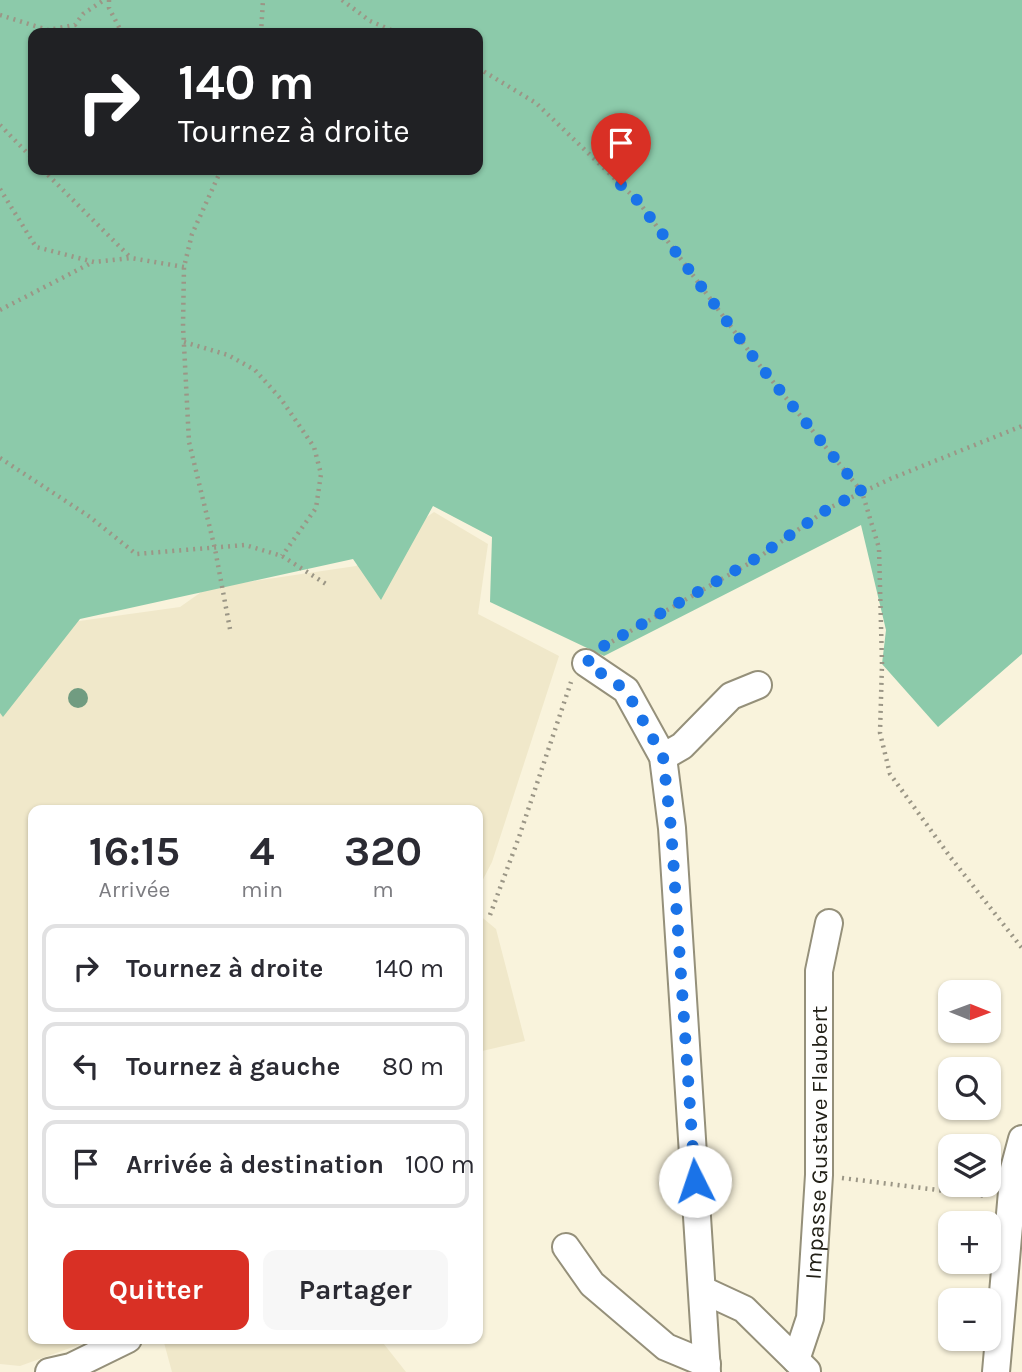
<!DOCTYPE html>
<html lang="fr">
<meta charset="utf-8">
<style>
:root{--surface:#fff;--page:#f7f7f7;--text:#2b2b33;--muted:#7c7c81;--line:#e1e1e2;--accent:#d93025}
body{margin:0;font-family:Karla,sans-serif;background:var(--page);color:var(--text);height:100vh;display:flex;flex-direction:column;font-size:26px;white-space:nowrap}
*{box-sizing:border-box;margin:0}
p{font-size:23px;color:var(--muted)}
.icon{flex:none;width:38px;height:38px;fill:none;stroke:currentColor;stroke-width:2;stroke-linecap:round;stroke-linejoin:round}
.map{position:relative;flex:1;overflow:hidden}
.sheet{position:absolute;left:28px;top:805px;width:455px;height:539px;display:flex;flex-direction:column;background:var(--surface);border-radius:14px;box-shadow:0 2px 5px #0004}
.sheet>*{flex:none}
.banner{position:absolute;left:28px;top:28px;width:455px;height:147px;border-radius:14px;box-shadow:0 2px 5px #0004;background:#202124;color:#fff;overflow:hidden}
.needle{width:46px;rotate:91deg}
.fabs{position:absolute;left:938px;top:980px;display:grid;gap:14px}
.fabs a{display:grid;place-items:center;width:63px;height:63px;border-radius:14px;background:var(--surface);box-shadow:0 2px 5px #0004;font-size:35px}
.pin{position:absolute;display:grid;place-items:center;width:60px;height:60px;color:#fff;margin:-72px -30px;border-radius:50% 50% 50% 0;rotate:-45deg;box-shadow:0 0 7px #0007}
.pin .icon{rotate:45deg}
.me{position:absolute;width:77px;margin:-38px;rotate:356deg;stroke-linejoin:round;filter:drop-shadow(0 0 5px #0008)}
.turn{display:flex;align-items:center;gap:24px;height:147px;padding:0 35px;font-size:32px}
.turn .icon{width:91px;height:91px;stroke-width:2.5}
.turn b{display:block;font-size:49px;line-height:60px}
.eta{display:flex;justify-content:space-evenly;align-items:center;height:119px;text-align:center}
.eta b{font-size:42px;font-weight:700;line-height:49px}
.primary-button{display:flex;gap:14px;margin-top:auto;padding:14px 35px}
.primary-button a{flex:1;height:80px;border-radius:14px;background:var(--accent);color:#fff;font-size:28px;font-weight:700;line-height:80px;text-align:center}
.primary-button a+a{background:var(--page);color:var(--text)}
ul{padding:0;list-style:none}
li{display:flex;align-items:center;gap:21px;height:88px;margin:0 14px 10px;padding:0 21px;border:4px solid var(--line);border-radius:14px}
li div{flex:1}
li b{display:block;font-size:26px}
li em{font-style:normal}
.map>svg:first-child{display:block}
.built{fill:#f0e8ca}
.forest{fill:#8ccaaa;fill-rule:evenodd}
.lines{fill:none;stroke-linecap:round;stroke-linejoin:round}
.minor-casing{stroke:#95907a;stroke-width:30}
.path{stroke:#9b9686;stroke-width:4.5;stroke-dasharray:2 5;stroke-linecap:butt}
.minor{stroke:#fff;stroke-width:26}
.tree{fill:#719c81}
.route{stroke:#1a73e8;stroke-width:12;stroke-dasharray:0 21.6}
.labels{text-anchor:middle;stroke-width:7;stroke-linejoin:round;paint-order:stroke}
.street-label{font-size:23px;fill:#222017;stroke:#f9f3dc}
</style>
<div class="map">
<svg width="1022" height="1372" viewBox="0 0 1022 1372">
<rect width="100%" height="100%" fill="#f9f3dc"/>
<!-- built -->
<path class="built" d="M434,512L488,544L478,614L559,656L492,862L478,889V810H33V1339H95L20,1366L0,1364V632L180,607L207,588L356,566Z
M478,914L496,929L525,1041L478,1052Z
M163,1339H380L406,1372H172Z"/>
<!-- forest -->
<path class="forest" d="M0,0H1022V654L938,727L882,664L886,630L861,525L604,656L490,602L492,537L433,506L381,600L353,559L80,619L3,717L0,713ZM33,33H478V170H33Z"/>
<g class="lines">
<!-- minor casing -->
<g class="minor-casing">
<g id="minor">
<path d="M586,663L626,690L663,757L672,828L707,1372"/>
<path d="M663,757L682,746L731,696L758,685"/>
<path d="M566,1247L592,1284L666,1347L707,1364"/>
<path d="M703,1290L744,1309L807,1371"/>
<path id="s1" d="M796,1360L810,1318L819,1175V971L829,923"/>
<path d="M49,1372L71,1367L128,1339"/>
<path d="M996,1372L1014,1169L1022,1139"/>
</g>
</g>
<!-- path -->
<path class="path" d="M109,0V8L122,33
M342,0L370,21L398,33
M0,15L48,30L75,25L83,14L104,0
M261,33L263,0
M478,68L536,103L638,201L757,362L862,492L879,548L882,664L880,733L890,774L951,858L1022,948
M0,125L33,159
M43,170L130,257
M221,170L192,234L184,267L183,326L189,442L215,549L230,629
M0,189L36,247L94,262L131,258L184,267
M0,310L93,262
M184,342L228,355L255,370L281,399L314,447L321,474L316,508L282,556
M0,458L90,517L136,554L245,545L282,556L326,584
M606,645L755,560L829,508L890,479L1022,426
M490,915L519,837L571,682
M842,1178L986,1196"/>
<!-- minor -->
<use href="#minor" class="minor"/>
</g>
<!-- trees -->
<circle class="tree" cx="78" cy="698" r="10"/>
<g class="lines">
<!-- route -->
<path class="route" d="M621,185L638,201L757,362L862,492L829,508L755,559L604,646L586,663L626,690L663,757L671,828L695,1181"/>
</g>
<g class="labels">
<!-- street labels -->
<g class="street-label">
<text dy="8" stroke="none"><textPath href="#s1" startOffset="220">Impasse Gustave Flaubert</textPath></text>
</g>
</g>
</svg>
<div class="fabs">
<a><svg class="needle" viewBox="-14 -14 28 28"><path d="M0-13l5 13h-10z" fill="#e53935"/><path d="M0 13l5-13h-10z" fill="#7c7c81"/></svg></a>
<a><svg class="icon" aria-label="search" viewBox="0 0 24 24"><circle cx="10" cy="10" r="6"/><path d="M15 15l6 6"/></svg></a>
<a><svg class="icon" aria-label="layers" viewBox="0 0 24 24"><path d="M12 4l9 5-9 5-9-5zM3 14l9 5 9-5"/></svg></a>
<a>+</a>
<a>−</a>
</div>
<div class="pin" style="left:621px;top:185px;background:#d93025"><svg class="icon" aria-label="arrive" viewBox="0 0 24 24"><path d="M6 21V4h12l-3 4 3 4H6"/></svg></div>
<svg class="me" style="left:695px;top:1181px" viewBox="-20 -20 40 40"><circle r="19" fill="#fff"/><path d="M0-13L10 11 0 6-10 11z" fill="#1a73e8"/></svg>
<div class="banner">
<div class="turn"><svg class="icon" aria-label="right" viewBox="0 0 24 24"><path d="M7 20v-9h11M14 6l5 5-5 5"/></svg><div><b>140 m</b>Tournez à droite</div></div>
</div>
<section class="sheet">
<div class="eta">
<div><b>16:15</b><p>Arrivée</p></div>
<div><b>4</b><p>min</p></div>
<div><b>320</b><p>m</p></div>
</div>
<ul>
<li><svg class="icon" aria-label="right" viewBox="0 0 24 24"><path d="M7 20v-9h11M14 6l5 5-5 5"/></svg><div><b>Tournez à droite</b></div><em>140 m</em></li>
<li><svg class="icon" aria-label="left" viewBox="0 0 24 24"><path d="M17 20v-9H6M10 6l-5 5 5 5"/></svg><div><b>Tournez à gauche</b></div><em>80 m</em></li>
<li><svg class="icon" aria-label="arrive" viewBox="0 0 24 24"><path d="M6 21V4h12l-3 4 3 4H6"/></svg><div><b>Arrivée à destination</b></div><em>100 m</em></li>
</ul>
<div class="primary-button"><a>Quitter</a><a>Partager</a></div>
</section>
</div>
